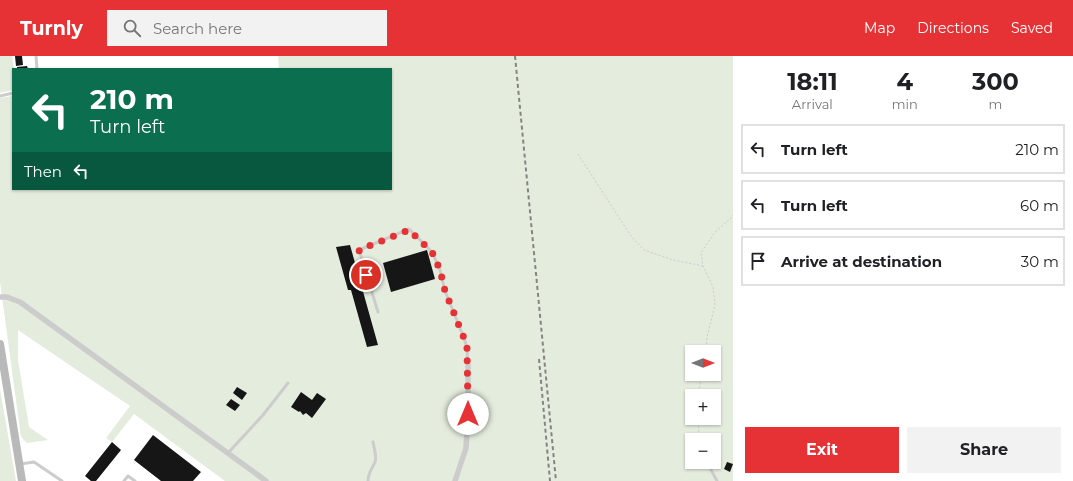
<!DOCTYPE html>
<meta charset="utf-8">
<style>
:root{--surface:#fff;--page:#f2f2f2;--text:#202124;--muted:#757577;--line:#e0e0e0;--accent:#e63135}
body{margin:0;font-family:Montserrat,sans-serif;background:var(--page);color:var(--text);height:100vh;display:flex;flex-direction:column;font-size:15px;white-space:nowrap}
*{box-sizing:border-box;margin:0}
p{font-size:13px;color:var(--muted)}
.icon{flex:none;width:22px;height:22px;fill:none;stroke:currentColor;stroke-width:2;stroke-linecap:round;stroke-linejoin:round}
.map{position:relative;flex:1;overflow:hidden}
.panel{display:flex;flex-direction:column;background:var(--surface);width:340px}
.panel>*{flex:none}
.top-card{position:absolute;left:12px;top:12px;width:380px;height:122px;border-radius:0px;box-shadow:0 1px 3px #0004;background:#0b6e4f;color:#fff;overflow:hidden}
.needle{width:26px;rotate:90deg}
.tools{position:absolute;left:685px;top:289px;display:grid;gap:8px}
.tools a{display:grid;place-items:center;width:36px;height:36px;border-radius:0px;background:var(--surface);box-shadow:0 1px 3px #0004;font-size:20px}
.pin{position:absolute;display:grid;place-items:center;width:34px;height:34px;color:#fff;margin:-17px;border:2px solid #fff;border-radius:50%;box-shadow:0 1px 4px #0007}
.me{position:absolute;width:44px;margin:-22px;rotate:0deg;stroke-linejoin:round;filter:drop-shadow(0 0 3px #0008)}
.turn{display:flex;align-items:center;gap:14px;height:84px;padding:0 12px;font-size:18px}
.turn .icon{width:52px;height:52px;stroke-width:2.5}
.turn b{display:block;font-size:28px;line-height:34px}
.then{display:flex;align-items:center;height:38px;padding:0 12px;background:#0003;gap:8px;font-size:15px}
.eta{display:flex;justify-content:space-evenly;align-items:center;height:68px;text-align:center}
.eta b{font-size:24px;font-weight:700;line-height:28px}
.button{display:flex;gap:8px;margin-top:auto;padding:8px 12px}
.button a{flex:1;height:46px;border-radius:0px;background:var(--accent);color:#fff;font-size:16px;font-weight:700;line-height:46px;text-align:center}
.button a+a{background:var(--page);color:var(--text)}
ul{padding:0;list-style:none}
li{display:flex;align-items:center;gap:12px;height:50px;margin:0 8px 6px;padding:0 4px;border:2px solid var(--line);border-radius:0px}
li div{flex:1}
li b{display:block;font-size:15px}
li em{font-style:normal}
header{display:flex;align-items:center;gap:24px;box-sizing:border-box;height:56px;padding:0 20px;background:var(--accent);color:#fff}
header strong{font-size:19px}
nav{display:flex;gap:22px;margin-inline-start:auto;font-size:14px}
.search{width:280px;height:36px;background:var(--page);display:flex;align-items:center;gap:10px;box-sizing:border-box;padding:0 14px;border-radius:0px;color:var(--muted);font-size:15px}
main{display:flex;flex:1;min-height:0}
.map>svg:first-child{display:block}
.green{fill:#e4ecdd;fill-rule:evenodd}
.building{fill:#161616}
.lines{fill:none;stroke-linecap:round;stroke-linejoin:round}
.path{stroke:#ccc;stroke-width:1;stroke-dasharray:2 2;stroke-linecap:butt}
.lane{stroke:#ccc;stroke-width:3}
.street{stroke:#ccc;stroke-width:5.5}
.secondary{stroke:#b9b9b9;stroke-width:8}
.rail{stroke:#848484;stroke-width:2;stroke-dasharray:4 3;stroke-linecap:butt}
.route{stroke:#e63135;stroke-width:7;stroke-dasharray:0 12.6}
</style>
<header>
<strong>Turnly</strong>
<div class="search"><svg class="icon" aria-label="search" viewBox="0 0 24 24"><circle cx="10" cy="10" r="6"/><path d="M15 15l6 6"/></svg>Search here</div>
<nav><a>Map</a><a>Directions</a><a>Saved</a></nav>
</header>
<main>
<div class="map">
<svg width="733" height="425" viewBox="0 0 733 425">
<rect width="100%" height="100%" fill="#fff"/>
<!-- green -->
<path class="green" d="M0,0H12L14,13H13V34L0,37Z
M278,0H733V425H225L134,358L112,386L106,382L130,350L18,274V304L29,371L48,384L27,387L21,381L0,226V42L13,40V133H391V13H279ZM692,296H714V318H692ZM692,340H714V362H692ZM692,384H714V406H692Z
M0,333L16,425H0Z"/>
<!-- building -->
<path class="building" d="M15,0H22L23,9L16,10Z
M27,10L28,13H17V11Z
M350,189L378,289L367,291L351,234H348L336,191Z
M427,194L435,223L391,236L383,207Z
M237,331L247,337L242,344L233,337Z
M301,336L312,344L317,337L326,343L312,362L306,357L303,359L300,355L299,356L291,351Z
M231,343L240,349L235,355L226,349Z
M153,379L201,416L193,425H161L134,404Z
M112,386L121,394L96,425H91L85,420Z
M727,406L733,408L730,416L724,413Z"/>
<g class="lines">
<!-- path -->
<path class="path" d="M578,98L631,180L644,194L673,204L703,210
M706,296L707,281L715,249L713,231L703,210L701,197L715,176L732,161L733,159
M698,340L702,318
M697,362L700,384"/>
<!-- lane -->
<path class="lane" d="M36,0L37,13
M0,40L13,37
M378,256L359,194L409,173L432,196L440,214L445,235L464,282L467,292L468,309
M228,397L263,359L288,327
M20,408L34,406L62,425
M710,412L717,425
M124,425L128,420L135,425
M368,425C368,417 372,413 375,406C377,400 374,392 373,386"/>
<!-- street -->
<path class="street" d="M0,241H7L20,246L266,425
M455,425L466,392L468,358V309"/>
<!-- secondary -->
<path class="secondary" d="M0,288L22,425"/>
<!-- rail -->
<path class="rail" d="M515,0L556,425
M539,303L550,425"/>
</g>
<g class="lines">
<!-- route -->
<path class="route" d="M366,219L359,194L409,174L432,196L440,214L445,235L464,282L467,292L468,358"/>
</g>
</svg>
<div class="tools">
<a><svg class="needle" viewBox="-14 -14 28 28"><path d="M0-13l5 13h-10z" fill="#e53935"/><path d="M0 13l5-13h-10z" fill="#757577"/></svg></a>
<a>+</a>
<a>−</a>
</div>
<div class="pin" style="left:366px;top:219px;background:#d93025"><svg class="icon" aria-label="arrive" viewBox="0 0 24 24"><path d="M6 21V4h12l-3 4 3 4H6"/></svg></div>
<svg class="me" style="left:468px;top:358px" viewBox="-20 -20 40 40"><circle r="19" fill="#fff"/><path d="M0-13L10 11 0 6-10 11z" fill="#e63135"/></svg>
<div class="top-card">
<div class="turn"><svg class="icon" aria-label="left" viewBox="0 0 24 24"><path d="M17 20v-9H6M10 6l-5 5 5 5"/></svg><div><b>210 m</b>Turn left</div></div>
<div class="then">Then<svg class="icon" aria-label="left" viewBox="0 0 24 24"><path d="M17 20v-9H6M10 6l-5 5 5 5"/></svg></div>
</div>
</div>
<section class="panel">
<div class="eta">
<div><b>18:11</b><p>Arrival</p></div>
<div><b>4</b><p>min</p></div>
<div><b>300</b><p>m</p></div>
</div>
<ul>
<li><svg class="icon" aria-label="left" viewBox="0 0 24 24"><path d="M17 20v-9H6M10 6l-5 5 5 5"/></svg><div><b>Turn left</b></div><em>210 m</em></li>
<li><svg class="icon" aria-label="left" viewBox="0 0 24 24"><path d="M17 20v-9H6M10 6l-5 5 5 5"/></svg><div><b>Turn left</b></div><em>60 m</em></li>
<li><svg class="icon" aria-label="arrive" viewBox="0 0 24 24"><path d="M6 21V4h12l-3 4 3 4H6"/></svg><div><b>Arrive at destination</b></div><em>30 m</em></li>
</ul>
<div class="button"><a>Exit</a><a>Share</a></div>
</section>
</main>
